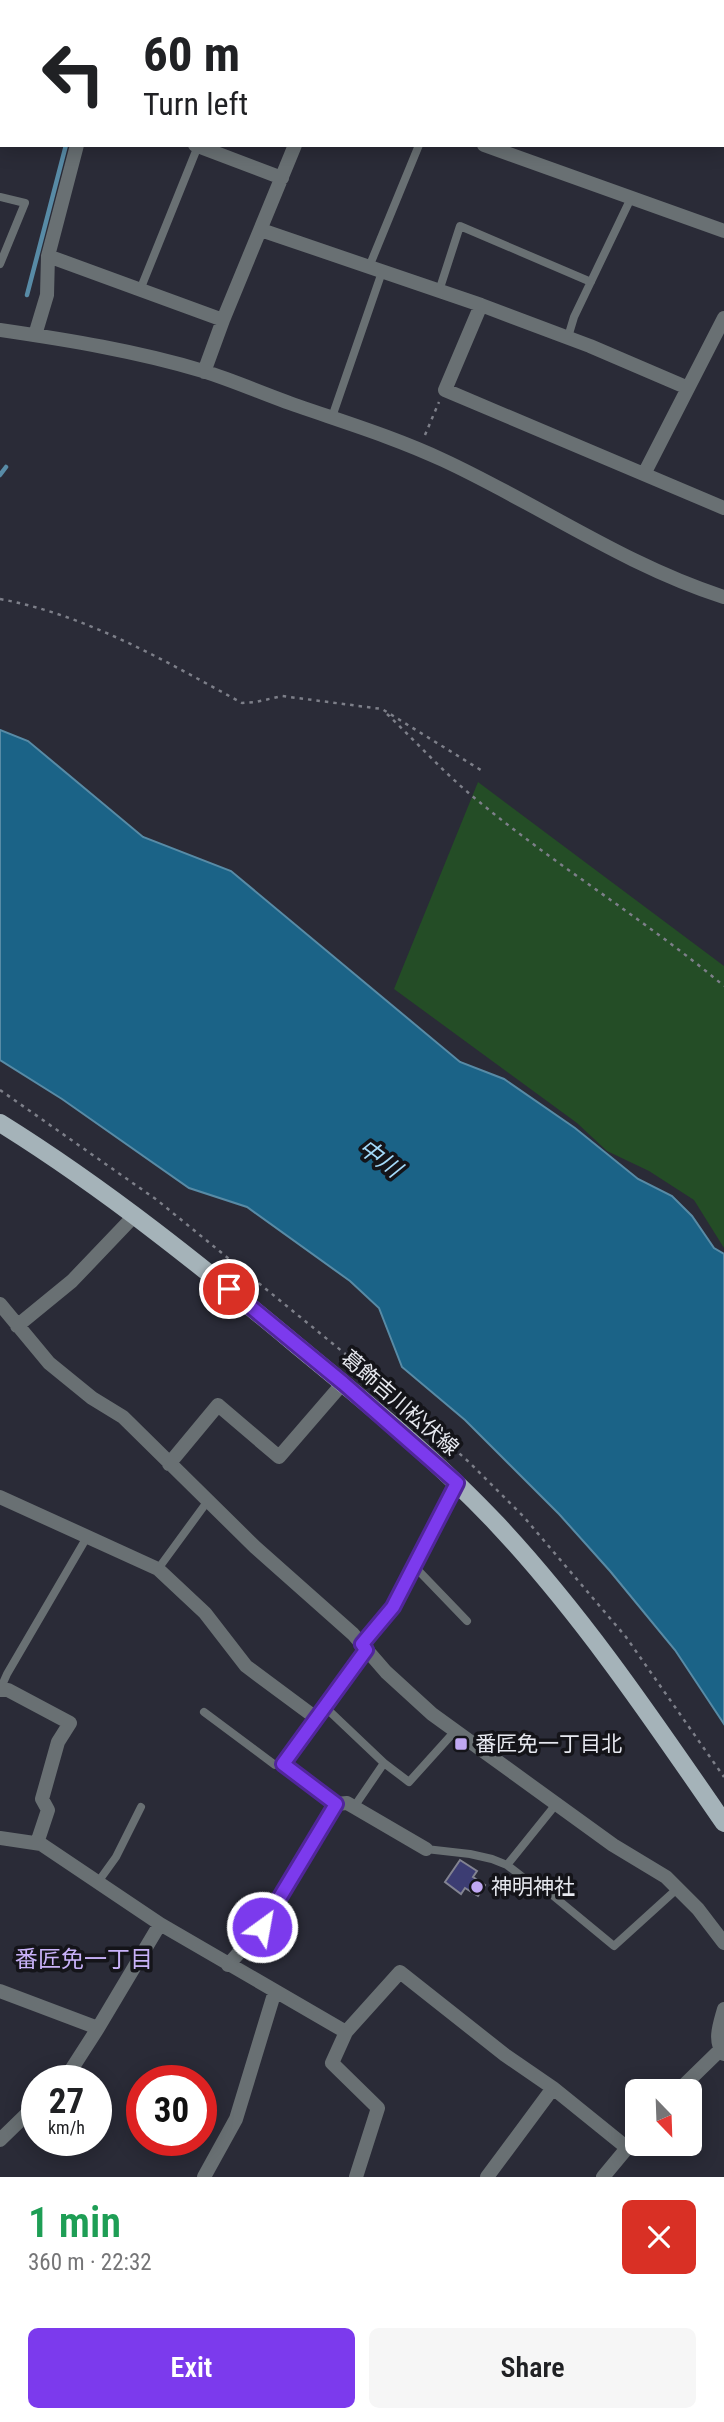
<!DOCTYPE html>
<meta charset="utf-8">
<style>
:root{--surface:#fff;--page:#f6f6f6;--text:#202124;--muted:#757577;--accent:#7c3aed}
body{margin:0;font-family:"Roboto Condensed","Noto Sans JP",sans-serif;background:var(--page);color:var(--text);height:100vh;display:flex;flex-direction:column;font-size:26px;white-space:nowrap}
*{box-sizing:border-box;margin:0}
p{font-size:23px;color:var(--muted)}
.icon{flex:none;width:38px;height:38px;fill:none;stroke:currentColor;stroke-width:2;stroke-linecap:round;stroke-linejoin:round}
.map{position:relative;height:2177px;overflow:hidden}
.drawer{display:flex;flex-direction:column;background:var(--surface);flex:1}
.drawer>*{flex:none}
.banner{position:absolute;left:0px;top:0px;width:724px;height:147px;box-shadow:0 4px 18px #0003;background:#fff;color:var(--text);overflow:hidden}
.needle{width:46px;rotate:157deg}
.fabs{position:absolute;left:625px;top:2079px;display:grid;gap:14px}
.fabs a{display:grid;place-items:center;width:77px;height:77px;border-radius:10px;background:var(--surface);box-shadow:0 4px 18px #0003;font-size:35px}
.speed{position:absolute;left:21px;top:2065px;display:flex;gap:14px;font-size:35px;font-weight:700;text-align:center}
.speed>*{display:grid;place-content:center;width:91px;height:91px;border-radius:50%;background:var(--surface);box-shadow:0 4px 18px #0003;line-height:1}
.speed small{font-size:18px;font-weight:400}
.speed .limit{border:10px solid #d22;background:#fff;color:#111}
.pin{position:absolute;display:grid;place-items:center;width:60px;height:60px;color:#fff;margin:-30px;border:4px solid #fff;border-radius:50%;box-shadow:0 2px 7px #0007}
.me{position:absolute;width:77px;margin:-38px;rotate:32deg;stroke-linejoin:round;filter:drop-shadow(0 0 5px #0008)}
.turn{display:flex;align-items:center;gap:24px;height:147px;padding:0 28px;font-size:32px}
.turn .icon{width:91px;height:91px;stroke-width:2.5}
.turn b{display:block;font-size:49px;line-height:60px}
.round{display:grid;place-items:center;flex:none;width:74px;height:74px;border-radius:10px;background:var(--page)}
.overview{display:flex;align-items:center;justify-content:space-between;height:119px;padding:0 28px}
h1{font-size:42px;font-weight:600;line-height:52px;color:#1e9e55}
.primary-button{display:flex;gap:14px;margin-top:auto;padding:14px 28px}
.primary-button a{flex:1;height:80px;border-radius:10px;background:var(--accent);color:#fff;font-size:28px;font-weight:600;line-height:80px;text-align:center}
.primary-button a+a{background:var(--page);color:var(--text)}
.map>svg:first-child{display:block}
.green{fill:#244d26}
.water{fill:#1b6387;stroke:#588ba6;stroke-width:2}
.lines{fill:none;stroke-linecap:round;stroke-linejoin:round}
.stream{stroke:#588ba6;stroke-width:4.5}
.building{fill:#3c3d73;stroke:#828391;stroke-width:2}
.path{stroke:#7d7f89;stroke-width:2.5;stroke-dasharray:3.5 5;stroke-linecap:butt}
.service{stroke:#697073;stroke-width:8}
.minor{stroke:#697073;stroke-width:14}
.tertiary{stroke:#697073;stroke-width:14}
.primary{stroke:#a5b3b9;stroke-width:18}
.route-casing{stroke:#51269a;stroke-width:18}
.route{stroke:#7c3aed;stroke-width:12}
.poi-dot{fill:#c0a8f3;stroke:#141419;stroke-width:2.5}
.labels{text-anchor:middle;stroke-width:7;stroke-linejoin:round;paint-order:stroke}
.street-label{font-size:21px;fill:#e6e8ef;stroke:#141419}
.poi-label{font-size:21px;fill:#e6e8ef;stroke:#141419;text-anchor:start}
.water-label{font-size:23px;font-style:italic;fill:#a4dafa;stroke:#141419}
.neighbourhood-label{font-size:23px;fill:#c9b2f9;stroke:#141419}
</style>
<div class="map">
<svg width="724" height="2177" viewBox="0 0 724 2177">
<rect width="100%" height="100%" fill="#2a2b37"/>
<!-- green -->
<path class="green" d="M478,782L724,966V1248L694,1200L649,1171L607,1151L577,1123L394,989Z"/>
<!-- water -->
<path class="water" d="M0,730L28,741L143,837L231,871L460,1062L504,1079L575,1128L638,1179L672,1196L692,1216L714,1248L724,1254V1724L675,1650L610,1571L559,1514L465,1420L402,1367L379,1308L350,1281L247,1207L189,1188L62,1099L0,1060Z"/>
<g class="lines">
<!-- stream -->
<path class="stream" d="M27,295L66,145
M0,475L6,467"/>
</g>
<!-- building -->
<path class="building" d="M460,1860L477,1871L473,1877L485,1885L478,1896L465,1888L461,1894L445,1882Z"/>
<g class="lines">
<!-- path -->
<path class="path" d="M425,435L439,402
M0,599C87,615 165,661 242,703L256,702L282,696L382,709L484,772
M387,714C413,739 437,765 464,789C546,860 641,916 724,986
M0,1090L157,1200L376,1379L470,1463L523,1516L626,1637L724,1777"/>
<!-- service -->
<path class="service" d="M0,197L25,203L0,264
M369,267L419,145
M140,290L198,146
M439,291L460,226L591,282
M568,337L574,317L631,198
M332,417L382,272
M414,1566L467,1621
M158,1569L207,1502
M0,1690L7,1674L87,1537
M325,1707L384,1763L354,1807
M204,1712L275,1765L283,1764
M384,1763L409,1782L455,1731
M426,1849L470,1854L492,1859L507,1865L525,1879L551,1894L614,1946L678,1888
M507,1865L557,1803
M98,1882L116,1857L141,1807"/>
<!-- minor -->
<path class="minor" d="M534,0L537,2
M37,2L38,0
M95,2L96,0
M239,2V0
M362,2L363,0
M599,2L600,0
M0,105L2,100
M723,105H724
M195,145L282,178
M261,230L481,305L590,346L688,388
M48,256L223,320
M481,305L445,390L724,508
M0,330C68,340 137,351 203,371C235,381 266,395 298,406C347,423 396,438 443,460C538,504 624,565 724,597
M35,335L47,295L48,256L77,145
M204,372L223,320L295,145
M644,474L724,318
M0,1304L49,1363L92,1398L123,1417L255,1547L353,1634L386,1672L432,1714L613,1845L666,1877L698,1909L724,1943
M17,1326L72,1281L135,1215
M169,1464L218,1405L279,1457L343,1383
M0,1497L158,1569L205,1613L246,1666L316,1718
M362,1644L393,1607L457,1483
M0,1690H8L70,1723L58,1742L42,1799L48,1810L37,1843
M336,1804L347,1803L354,1807L426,1849
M0,1838L41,1844L160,1924L346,2032
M228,1965L262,1927L336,1804L283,1764L365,1650
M0,1991L98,2028
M724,2009C720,2024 713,2041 724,2054
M60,2081L71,2070L98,2028L160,1924
M678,2091L720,2050
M0,2140L37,2104
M204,2177L236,2119L275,1991
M356,2177L378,2108L332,2063L346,2032L400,1972L505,2055L553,2088L626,2147
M487,2177L553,2088
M603,2177L637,2136"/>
<!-- tertiary -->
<path class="tertiary" d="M78,0L83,2
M484,145L724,231"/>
<!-- primary -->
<path class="primary" d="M0,1123C106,1189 204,1268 300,1348C368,1404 437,1460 497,1524C583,1616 653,1720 724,1823"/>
</g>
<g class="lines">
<!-- route casing -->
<g class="route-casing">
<path id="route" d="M229,1289L343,1383L457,1483L393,1607L362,1644L366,1650L358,1661L283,1764L336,1804L262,1927"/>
</g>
<!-- route -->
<use href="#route" class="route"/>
</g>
<!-- markers -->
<g class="poi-dot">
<rect x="454" y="1737" width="14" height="14" rx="3.5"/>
<circle cx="477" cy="1887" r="7"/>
</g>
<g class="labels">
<!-- street labels -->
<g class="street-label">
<text transform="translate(400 1403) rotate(41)" y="7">葛飾吉川松伏線</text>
</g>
<!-- poi labels -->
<g class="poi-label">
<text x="475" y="1751">番匠免一丁目北</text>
<text x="491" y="1894">神明神社</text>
</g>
<!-- water labels -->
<g class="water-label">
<text transform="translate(380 1158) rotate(37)" y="8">中川</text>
</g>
<!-- neighbourhood labels -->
<g class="neighbourhood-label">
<text x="84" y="1967">番匠免一丁目</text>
</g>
</g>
</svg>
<div class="fabs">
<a><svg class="needle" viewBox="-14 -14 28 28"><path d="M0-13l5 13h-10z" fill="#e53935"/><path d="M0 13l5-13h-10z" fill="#757577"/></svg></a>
</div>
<div class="speed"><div>27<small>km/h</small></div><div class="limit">30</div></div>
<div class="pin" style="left:229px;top:1289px;background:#d93025"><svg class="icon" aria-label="arrive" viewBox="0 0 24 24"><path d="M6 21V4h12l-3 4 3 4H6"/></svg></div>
<svg class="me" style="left:262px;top:1927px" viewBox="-20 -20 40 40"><circle r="17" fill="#7c3aed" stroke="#fff" stroke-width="3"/><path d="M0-11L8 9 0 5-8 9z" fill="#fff"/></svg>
<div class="banner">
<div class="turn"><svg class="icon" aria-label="left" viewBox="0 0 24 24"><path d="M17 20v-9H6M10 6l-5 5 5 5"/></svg><div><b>60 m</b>Turn left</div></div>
</div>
</div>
<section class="drawer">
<div class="overview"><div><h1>1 min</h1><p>360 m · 22:32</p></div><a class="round" style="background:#d93025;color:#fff"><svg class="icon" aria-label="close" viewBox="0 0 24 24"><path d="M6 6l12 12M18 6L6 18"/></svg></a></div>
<div class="primary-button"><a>Exit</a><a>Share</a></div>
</section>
